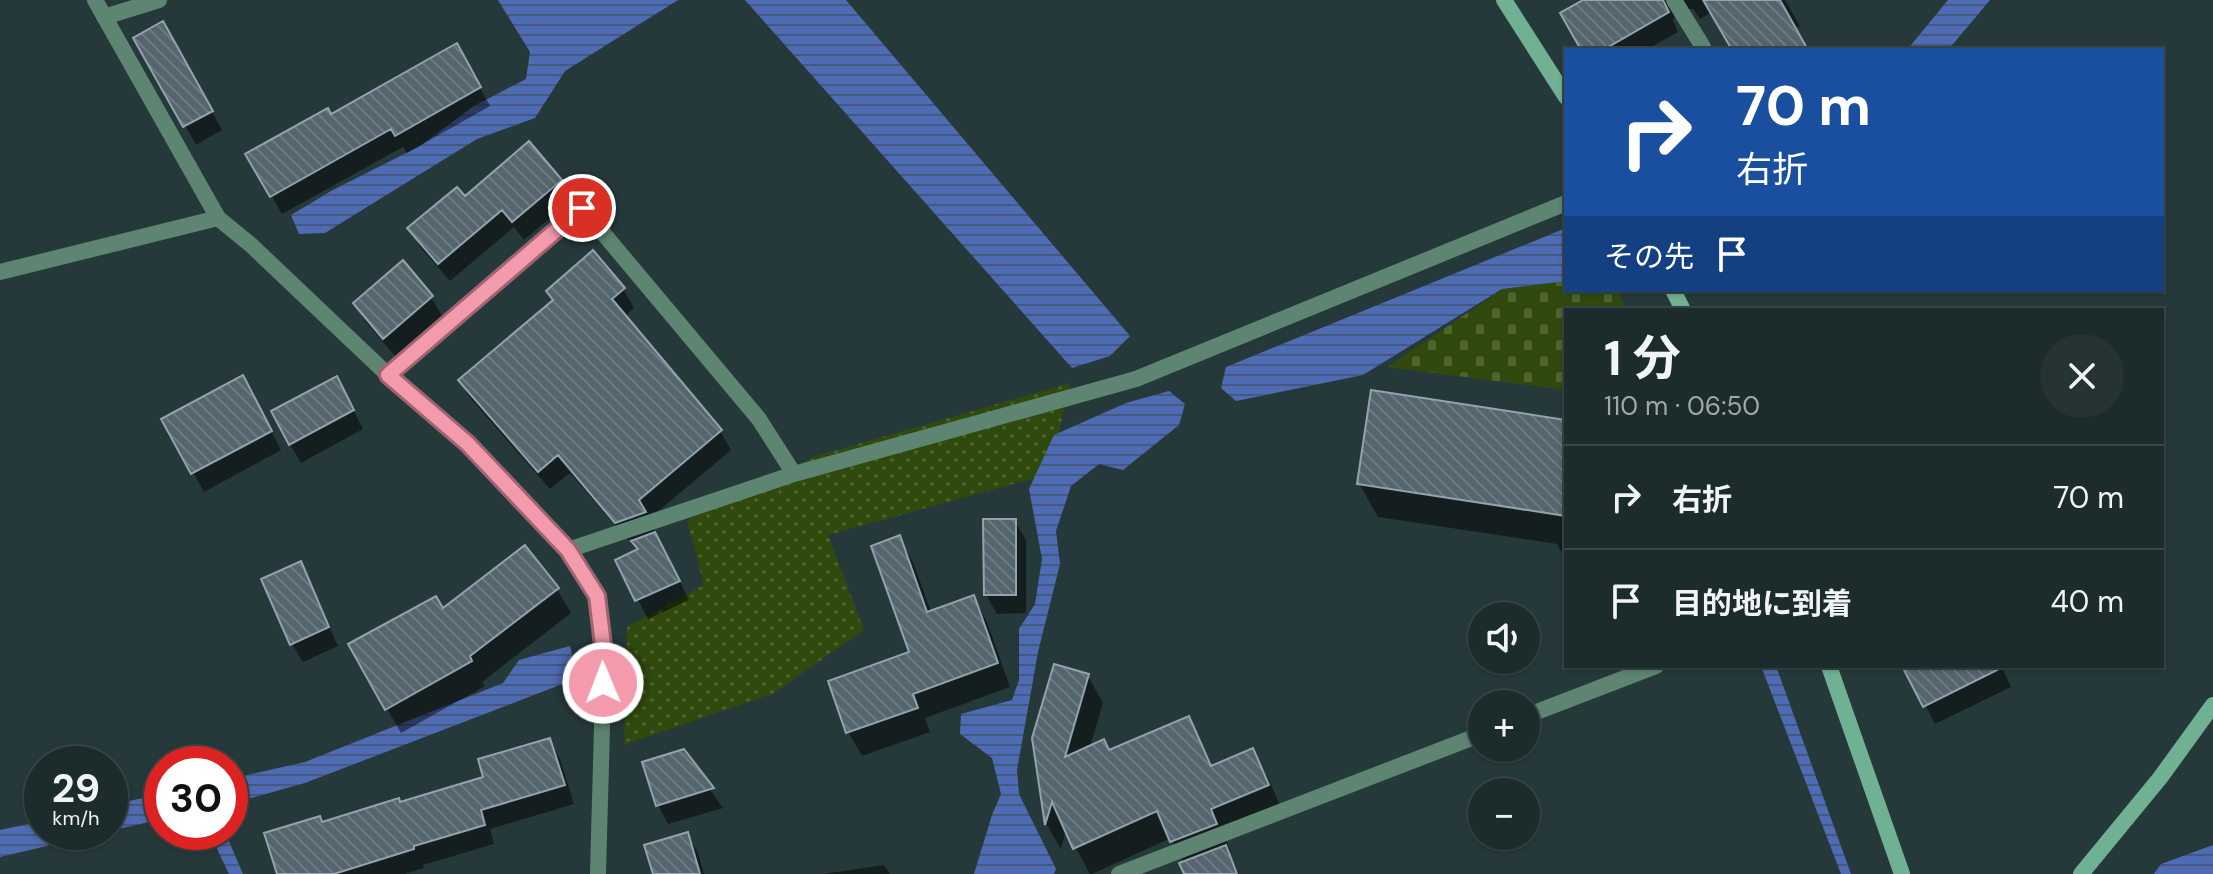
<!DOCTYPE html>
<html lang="ja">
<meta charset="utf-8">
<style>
:root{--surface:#1c2b2c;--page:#253334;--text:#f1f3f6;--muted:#a0a7a9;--line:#3a4748}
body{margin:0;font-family:"DM Sans","Noto Sans JP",sans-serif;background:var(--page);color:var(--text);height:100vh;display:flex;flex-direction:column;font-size:30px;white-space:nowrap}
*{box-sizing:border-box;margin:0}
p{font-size:26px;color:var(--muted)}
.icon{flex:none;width:44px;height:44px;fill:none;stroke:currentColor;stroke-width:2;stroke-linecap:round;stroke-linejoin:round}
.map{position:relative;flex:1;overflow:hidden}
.panel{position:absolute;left:1564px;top:308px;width:600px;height:360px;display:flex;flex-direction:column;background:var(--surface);border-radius:0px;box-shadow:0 2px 6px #0004,0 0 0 2px var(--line)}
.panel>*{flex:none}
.guide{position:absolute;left:1564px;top:48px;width:600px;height:244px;border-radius:0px;box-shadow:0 2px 6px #0004,0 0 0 2px var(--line);background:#1a4fa0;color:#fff;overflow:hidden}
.tools{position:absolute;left:1468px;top:602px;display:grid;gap:16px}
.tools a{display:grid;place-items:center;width:72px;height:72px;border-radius:50%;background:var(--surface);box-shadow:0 2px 6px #0004,0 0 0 2px var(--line);font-size:40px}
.speed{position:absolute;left:24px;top:746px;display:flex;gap:16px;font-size:40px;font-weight:700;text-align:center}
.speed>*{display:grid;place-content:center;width:104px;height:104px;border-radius:50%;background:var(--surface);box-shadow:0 2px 6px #0004,0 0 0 2px var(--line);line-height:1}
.speed small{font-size:20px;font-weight:400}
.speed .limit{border:12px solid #d22;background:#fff;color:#111}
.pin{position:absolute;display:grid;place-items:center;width:68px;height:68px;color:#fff;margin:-34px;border:4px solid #fff;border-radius:50%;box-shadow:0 2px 8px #0007}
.me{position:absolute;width:88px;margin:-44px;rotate:359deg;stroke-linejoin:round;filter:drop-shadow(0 0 6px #0008)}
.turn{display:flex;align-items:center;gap:28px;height:168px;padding:0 40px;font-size:36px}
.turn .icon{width:104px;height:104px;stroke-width:2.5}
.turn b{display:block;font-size:56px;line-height:68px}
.then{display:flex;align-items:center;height:76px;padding:0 40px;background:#0003;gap:16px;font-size:30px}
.round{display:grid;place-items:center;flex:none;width:84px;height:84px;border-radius:42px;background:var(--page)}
.summary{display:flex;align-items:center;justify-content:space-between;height:136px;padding:0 40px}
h1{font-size:48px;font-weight:700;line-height:60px}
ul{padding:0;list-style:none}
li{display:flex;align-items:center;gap:24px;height:104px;padding:0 40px;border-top:2px solid var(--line)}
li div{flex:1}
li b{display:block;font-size:30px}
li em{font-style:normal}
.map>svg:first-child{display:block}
.cemetery{fill:url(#cemetery-stones)}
.garden{fill:url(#garden-dots)}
.water{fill:url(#water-rules)}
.shadow{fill:#0007}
.building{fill:url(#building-back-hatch);stroke:#92a3ad;stroke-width:2}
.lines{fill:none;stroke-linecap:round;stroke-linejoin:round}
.street{stroke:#5d8572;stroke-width:16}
.secondary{stroke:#70b194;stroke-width:16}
.route-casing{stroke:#9e6470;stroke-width:20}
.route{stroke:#f39aac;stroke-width:14}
</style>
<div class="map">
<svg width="2213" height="874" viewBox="0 0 2213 874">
<defs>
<pattern id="cemetery-stones" width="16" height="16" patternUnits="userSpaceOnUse" patternTransform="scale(2)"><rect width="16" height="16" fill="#304a0e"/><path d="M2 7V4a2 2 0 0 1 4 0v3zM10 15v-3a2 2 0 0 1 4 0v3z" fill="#4d6330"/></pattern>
<pattern id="garden-dots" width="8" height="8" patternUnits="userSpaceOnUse" patternTransform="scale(2)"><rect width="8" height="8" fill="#304a0e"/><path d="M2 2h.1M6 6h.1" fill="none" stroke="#4d6330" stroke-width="1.8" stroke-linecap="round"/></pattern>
<pattern id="water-rules" width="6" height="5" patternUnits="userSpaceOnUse" patternTransform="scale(2)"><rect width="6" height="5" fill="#4e6cb3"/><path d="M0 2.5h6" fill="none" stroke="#46587f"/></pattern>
<pattern id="building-back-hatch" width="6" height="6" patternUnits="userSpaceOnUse" patternTransform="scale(2)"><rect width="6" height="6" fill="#55656e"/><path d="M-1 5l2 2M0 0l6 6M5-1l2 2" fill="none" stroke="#6c7a82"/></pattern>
</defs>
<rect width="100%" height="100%" fill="#26393a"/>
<!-- cemetery -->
<path class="cemetery" d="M1566,281V290H1617L1627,310H1566V390L1387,367L1503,289Z"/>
<!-- garden -->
<path class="garden" d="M1070,383L1049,474L828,535L864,630L774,693L624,745L627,627L704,585L687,520L816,456Z"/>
<!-- water -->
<path class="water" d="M498,0H678L565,71L535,118L477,139L325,233L299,234L291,215L331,191L420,146L474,106L526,79L530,52Z
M745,0H846L1130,336L1110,356L1072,368Z
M1948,0H1990L1948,50H1907Z
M1566,228V281L1502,289L1363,375L1236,401L1221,388L1226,367Z
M1169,391L1185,404L1179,425L1123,470L1099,464L1071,486L1056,531L1060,564L1038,652L1017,770L1019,794L1056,869L1054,874H974L992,815L1001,794L992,758L960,734L961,714L1012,700L1019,680V629L1035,604L1042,559L1029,489L1054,435L1126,403Z
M570,646L578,678L305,783L230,804V779L305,762L503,683L519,660Z
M1761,666H1776L1851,874H1841Z
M162,794V819L110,831V805Z
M42,821V832H106L0,857V830Z
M209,832H225L243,874H229Z
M2213,845V874H2154L2161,864Z"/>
<!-- shadow -->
<path class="shadow" d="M1587,0H1785L1800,26L1794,29L1806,50H1734L1712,12L1700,19L1693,9H1680L1673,20L1678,32L1646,50H1583Z
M163,24L222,130L196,145L136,38Z
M457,46L490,106L407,153L403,147L282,214L248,154L330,117Z
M529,144L561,181L571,200L524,240L514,227L450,281L421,248L410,229L464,199Z
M593,253L624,290L634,308L624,317L720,431L731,450L649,519L689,600L648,619L618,561L639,551L632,539L628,540L570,473L550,489L471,399L460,381L554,302Z
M431,297L442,316L395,356L366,322L355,304Z
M253,396L281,450L204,492L164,420Z
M347,398L363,429L301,463L290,444Z
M1566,422V553H1562L1557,544L1378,517L1359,483Z
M1015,521L1026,540V613L997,614L986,595Z
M899,538L913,562L931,612L973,597L987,622L1010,687L925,718L930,732L862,756L848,732L911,653Z
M300,564L338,646L303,662L292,644Z
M557,589L571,613L482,682L485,686L401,733L351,645L442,611Z
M1905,666H2001L2011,687L1935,724Z
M1088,676L1103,703L1090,747L1109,752L1188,718L1213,767L1252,751L1268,778L1283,812L1225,837L1231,852L1228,853L1239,874H1186L1184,863L1171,838L1092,874H1090L1066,830L1061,849L1047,825L1034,738Z
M549,740L560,759L574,804L490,829L494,844L423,865L424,868L405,874H279L322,824L486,778Z
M683,751L723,808L668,824L658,805Z
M687,834L698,853L704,874H655Z
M884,865L890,874H823Z"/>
<!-- building -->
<path class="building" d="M1583,0H1663L1669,12L1603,50H1581L1560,13Z
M1703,0H1780L1808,50H1732Z
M163,21L213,111L183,127L133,38Z
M457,43L481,87L395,136L391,129L270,197L245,154L328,108L331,114Z
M529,141L562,180L512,222L502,210L438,264L407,228L457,187L465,196Z
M593,250L625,288L612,299L722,430L639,500L646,512L615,523L558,455L538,472L458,380L553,300L546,291Z
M403,260L433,296L383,339L353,303Z
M243,375L272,431L191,474L161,419Z
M337,376L354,410L289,445L271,411Z
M1371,390L1566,420V516L1357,484Z
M983,519H1016V595H984Z
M655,532L680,581L635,601L615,560L638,549L631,541Z
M900,535L927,612L974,595L998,663L913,694L918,708L846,733L828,681L909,652L871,546Z
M525,545L559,588L470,656L472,661L385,710L348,644L436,596L443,608Z
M301,561L329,627L290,645L261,579Z
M1054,664L1089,674L1065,757L1104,739L1109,750L1189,716L1211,766L1253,748L1269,785L1211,809L1217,824L1170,842L1157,811L1073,849L1052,802L1045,825L1032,738Z
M1902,666H2005L1923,707Z
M550,738L565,785L481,810L485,825L414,846V849L334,874H277L264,833L320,816L322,822L399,798L400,802L483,777L478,759Z
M684,749L714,788L656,806L642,762Z
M688,832L700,874H653L644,845Z
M1226,845L1237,874H1184L1179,863Z"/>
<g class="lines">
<!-- street -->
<path class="street" d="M95,0L218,218L251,245L388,375L468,444L568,550L597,596L604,653L598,874
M1674,0L1703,47
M104,17L159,0
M0,272L218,218
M388,375L582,208L759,419L794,474
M568,550L794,474L1136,379L1566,203
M1526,716L1656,666
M1119,874L1482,734"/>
<!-- secondary -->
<path class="secondary" d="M1504,0L1566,97
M1673,290L1683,310
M1829,666L1902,874
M2081,874L2160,778L2213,705"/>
</g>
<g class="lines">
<!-- route casing -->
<g class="route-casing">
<path id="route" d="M582,208L388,375L468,444L568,550L597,596L604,653L603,683"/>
</g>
<!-- route -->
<use href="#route" class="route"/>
</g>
</svg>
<div class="tools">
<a><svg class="icon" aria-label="sound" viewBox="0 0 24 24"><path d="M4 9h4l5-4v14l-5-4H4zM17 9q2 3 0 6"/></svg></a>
<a>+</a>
<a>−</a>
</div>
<div class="speed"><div>29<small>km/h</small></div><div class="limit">30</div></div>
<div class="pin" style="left:582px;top:208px;background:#d93025"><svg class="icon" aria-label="arrive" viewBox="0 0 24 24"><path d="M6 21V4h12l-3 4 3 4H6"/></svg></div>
<svg class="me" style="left:603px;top:683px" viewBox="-20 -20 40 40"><circle r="17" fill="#f39aac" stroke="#fff" stroke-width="3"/><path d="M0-11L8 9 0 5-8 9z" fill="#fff"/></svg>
<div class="guide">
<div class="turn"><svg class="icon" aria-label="right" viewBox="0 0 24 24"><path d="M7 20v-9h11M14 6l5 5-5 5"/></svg><div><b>70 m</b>右折</div></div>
<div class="then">その先<svg class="icon" aria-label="arrive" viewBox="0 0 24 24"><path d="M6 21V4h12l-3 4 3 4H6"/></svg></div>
</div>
<section class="panel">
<div class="summary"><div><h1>1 分</h1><p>110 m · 06:50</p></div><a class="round"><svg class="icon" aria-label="close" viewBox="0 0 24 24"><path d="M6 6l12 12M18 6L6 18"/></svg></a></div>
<ul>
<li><svg class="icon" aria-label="right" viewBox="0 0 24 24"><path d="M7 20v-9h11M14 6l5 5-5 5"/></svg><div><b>右折</b></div><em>70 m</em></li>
<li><svg class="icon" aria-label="arrive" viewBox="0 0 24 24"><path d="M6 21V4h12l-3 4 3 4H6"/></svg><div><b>目的地に到着</b></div><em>40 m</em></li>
</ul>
</section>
</div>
